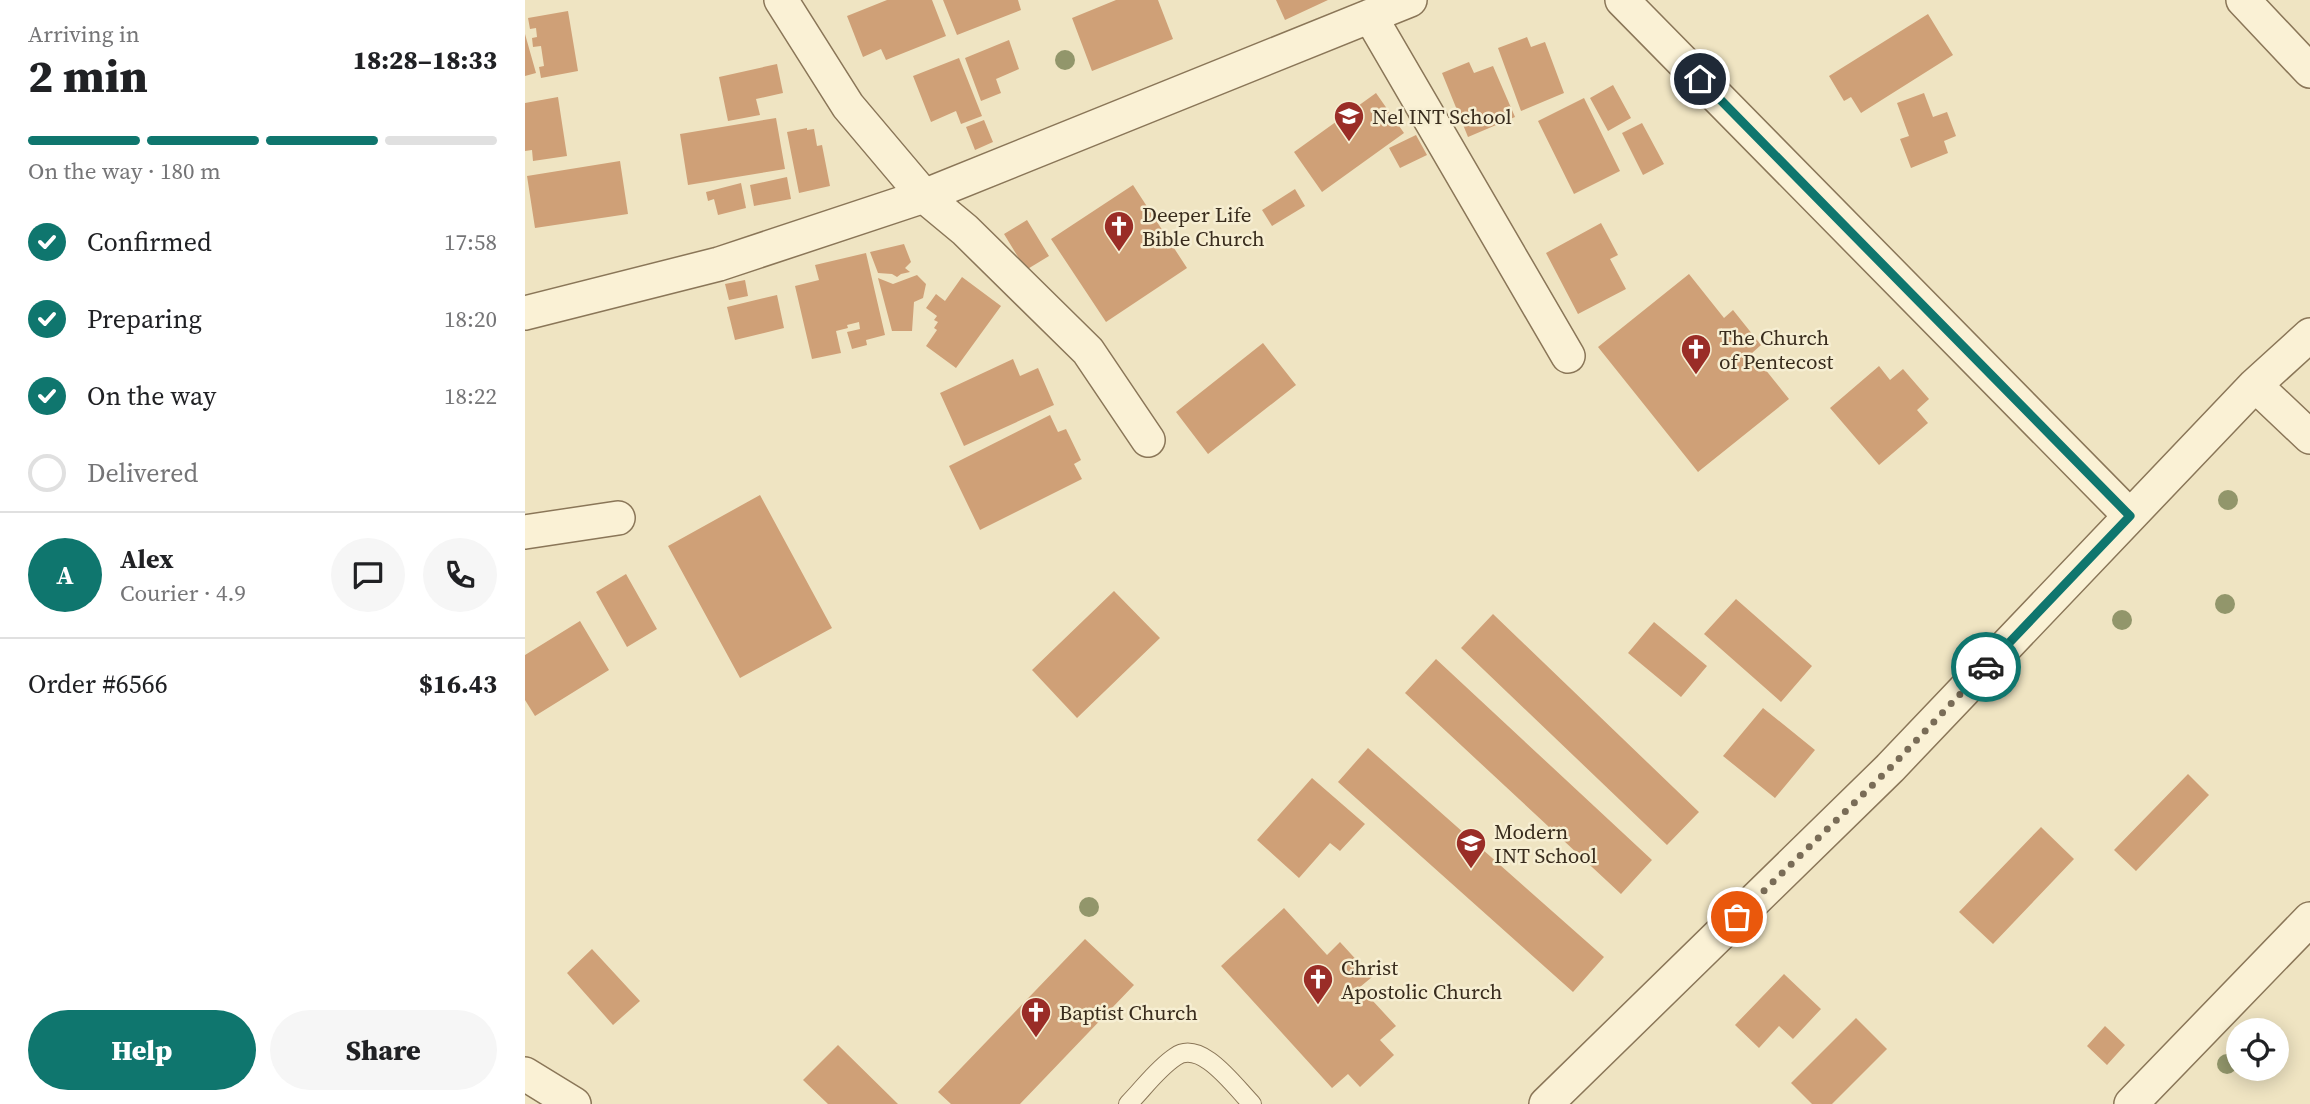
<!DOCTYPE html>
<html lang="en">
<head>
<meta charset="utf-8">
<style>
	body { margin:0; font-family:"Source Serif 4",serif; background:#f6f6f6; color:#202124; height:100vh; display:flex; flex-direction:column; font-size:26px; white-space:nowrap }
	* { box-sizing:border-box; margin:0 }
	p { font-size:23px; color:#757577 }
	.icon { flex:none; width:38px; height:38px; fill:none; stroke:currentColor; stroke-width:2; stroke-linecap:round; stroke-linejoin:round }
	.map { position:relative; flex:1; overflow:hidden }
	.panel { display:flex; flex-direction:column; background:#fff; width:525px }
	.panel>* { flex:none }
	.fabs { position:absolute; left:1701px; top:1018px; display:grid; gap:14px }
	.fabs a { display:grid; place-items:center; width:63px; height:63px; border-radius:50%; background:#fff; box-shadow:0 4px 18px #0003; font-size:35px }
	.pin { position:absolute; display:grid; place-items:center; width:60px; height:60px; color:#fff; margin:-30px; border:4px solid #fff; border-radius:50%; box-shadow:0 2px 7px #0007 }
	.courier { position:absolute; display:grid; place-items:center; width:70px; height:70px; margin:-35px; border:5px solid #0f766e; border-radius:50%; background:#fff; color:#222; box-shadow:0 2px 9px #0007 }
	.headline em { font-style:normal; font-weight:800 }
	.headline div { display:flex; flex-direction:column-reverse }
	.headline { display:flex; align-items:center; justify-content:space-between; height:119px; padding:0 28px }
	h1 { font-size:46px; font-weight:800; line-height:52px }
	.bar { display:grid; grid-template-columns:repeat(4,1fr); gap:10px 7px; align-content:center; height:84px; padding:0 28px }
	.bar i { height:9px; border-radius:5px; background:#e0e0e0 }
	.bar .active { background:#0f766e }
	.bar p { grid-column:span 4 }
	.line { display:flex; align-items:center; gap:18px; padding:0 28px; border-top:2px solid #e0e0e0 }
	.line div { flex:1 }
	.round { display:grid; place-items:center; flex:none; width:74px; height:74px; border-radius:37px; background:#f6f6f6 }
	ol { padding:0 28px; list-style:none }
	li { display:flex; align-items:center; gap:21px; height:77px }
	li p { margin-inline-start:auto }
	li .icon { padding:7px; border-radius:50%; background:#0f766e; color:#fff; stroke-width:4 }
	li:last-child { color:#757577 }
	li i { width:38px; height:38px; border:4px solid #e0e0e0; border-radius:50% }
	.action { display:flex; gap:14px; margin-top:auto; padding:14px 28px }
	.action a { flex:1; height:80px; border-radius:42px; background:#0f766e; color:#fff; font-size:28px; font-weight:800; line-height:80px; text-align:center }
	.action a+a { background:#f6f6f6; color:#202124 }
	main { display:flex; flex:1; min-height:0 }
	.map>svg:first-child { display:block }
	.building { fill:#cfa077 }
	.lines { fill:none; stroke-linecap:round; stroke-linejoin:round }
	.service-casing { stroke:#8a7658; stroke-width:20 }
	.minor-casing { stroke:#8a7658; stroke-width:36 }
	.service { stroke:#faf1d5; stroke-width:18 }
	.minor { stroke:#faf1d5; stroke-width:33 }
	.tree { fill:#92966b }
	.done { stroke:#796c57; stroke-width:7; stroke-dasharray:0 12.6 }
	.route { stroke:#0f766e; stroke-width:9 }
	.labels { text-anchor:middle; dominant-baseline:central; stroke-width:5; stroke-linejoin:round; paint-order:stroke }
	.poi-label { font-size:21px; fill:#392c1d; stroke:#f6eed2; text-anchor:start }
</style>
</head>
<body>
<main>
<section class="panel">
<div class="headline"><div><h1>2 min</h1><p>Arriving in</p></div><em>18:28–18:33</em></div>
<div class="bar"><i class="active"></i><i class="active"></i><i class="active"></i><i></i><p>On the way · 180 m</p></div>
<ol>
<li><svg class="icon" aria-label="check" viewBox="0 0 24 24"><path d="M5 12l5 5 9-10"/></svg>Confirmed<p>17:58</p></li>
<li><svg class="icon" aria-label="check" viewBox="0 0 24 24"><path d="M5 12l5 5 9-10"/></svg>Preparing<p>18:20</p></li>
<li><svg class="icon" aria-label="check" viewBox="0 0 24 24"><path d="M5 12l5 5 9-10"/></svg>On the way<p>18:22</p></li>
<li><i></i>Delivered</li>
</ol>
<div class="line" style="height:126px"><b class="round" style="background:#0f766e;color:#fff">A</b><div><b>Alex</b><p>Courier · 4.9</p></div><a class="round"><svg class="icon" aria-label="chat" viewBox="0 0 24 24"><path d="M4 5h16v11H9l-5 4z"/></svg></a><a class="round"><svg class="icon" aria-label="phone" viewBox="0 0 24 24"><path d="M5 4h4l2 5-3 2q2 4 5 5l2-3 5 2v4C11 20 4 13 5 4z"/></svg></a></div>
<div class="line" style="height:91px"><div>Order #6566</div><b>$16.43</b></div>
<div class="action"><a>Help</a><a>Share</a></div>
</section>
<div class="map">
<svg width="1785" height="1104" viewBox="0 0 1785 1104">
	<rect width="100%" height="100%" fill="#efe4c2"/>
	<path class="building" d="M362,0H407L421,36L361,60L356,49L338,57L322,16Z
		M418,0H493L496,10L432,35Z
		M591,0H633L648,39L567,71L547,18Z
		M751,0H803L760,20Z
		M43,11L53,71L16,78L14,67L19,66L16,46L8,47L7,38L12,37L11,28L5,29L3,18Z
		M1403,14L1428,55L1336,113L1326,97L1319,101L1304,76Z
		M0,34L11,73L0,76Z
		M1002,37L1006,47L1020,42L1039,93L996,111L973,48Z
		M484,40L494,69L471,79L476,93L456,101L440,58Z
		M434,58L457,116L436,124L431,111L406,122L388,76Z
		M944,62L949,73L968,66L990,117L943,137L917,73Z
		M252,64L258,93L231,99L235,115L203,121L194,77Z
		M1088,85L1106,118L1083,131L1065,98Z
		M851,93L879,133L797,192L769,152Z
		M1399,93L1408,117L1422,112L1431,136L1419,141L1423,153L1386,168L1375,139L1384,136L1372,103Z
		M33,97L42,156L8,161L7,150L0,151V103Z
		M1059,98L1095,171L1049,194L1013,121Z
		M251,118L260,169L163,185L155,134Z
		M459,120L468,142L450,150L441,127Z
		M1117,123L1139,164L1118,175L1097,133Z
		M282,128V130L289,129L292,146L297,145L305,186L274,193L262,132Z
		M891,135L902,155L875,168L864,148Z
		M95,161L103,214L10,228L2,176Z
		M262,177L266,199L229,206L225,185Z
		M216,183L221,208L193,215L189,199L183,201L181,192Z
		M608,185L662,268L581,322L526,239Z
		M770,189L780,206L747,226L737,210Z
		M502,220L524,256L501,270L479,234Z
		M1076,223L1093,255L1085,259L1101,289L1053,314L1021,253Z
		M379,244L386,262L380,268L385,272L376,274L372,277L367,274L353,273L345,252Z
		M341,253L360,335L341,340L342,345L327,349L322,332L335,329L334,322L322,325L323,328L311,331L316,353L287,359L270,286L294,280L290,265Z
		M1164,274L1199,318L1208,310L1236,345L1227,353L1264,399L1173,472L1073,347Z
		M392,275L401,284L398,298L389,302L387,331H367L353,278L368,284Z
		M437,277L476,306L431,368L401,346L412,330L409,328L413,322L409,320L412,316L401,308L411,294L420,301Z
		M220,280L223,296L204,300L200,284Z
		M252,295L259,328L210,340L202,307Z
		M738,343L771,385L683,454L651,412Z
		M488,359L495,376L513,368L529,405L439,446L415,393Z
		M1354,366L1365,380L1378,369L1404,399L1392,410L1403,423L1354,465L1305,408Z
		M525,415L533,432L541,429L556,460L549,464L557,479L455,530L424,466Z
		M235,495L307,628L215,678L143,546Z
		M101,574L132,629L102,647L71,592Z
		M589,591L635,638L552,718L507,670Z
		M1211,599L1287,666L1256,702L1179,634Z
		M968,614L1174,812L1142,845L936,648Z
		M55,621L84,670L10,716L0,700V655Z
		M1129,622L1182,666L1156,697L1103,653Z
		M911,659L1127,860L1096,894L880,693Z
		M1238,708L1290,750L1250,798L1198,756Z
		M843,748L1079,957L1048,992L813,782Z
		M1663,774L1684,795L1611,871L1589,850Z
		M787,778L840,824L815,851L805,843L774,878L732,840Z
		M1516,827L1549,859L1468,944L1434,912Z
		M759,908L802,955L815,942L847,977L835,987L871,1026L855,1040L869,1055L835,1087L823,1074L807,1088L696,966Z
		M560,939L609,985L495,1104H426L413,1092Z
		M67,949L115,1001L88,1025L42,973Z
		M1259,974L1296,1009L1268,1039L1254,1026L1234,1048L1210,1025Z
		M1331,1018L1362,1049L1307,1104H1287L1266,1083Z
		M1580,1026L1600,1045L1582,1065L1562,1046Z
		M313,1045L373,1104H303L278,1080Z"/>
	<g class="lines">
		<g class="service-casing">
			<path id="service" d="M603,1104C618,1089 632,1069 650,1057C676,1038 710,1087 727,1104"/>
		</g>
		<g class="minor-casing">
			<path id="minor" d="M256,0L323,106L399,196L440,230L563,351L623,440
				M1097,0L1605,516
				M1718,0L1785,71
				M845,16L1043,356
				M0,313L194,264L399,196L885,0
				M1730,385L1785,437
				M0,532L93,518
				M0,1074L49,1104
				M1021,1104L1365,768L1730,385L1785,335
				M1606,1104L1785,919"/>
		</g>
		<use href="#service" class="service"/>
		<use href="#minor" class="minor"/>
	</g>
	<g class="tree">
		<circle cx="540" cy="60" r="10"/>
		<circle cx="1703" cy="500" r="10"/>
		<circle cx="1700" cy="604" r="10"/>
		<circle cx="1597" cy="620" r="10"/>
		<circle cx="564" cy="907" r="10"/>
		<circle cx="1702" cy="1064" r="10"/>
	</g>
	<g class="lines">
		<path class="done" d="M1212,917L1365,768L1461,667"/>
		<path class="route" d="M1175,79L1605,516L1461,667"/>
	</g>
	<defs>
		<g id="school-pin" transform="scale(1.575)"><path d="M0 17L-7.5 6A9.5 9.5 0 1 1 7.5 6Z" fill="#9a2d27" stroke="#f6eed2"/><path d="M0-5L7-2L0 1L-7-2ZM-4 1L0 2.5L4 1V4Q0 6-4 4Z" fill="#fff"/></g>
		<g id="church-pin" transform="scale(1.575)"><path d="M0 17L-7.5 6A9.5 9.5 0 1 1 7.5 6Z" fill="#9a2d27" stroke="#f6eed2"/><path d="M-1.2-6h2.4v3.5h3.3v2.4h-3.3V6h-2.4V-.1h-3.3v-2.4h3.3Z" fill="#fff"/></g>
	</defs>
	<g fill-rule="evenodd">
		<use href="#school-pin" x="824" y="116"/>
		<use href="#church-pin" x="594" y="226"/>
		<use href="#church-pin" x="1171" y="349"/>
		<use href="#school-pin" x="946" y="843"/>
		<use href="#church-pin" x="793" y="979"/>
		<use href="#church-pin" x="511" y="1012"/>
	</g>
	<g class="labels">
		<g class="poi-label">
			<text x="847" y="116">Nel INT School</text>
			<text x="617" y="214">Deeper Life<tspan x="617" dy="24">Bible Church</tspan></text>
			<text x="1194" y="337">The Church<tspan x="1194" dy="24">of Pentecost</tspan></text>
			<text x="969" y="831">Modern<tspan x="969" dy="24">INT School</tspan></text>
			<text x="816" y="967">Christ<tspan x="816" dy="24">Apostolic Church</tspan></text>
			<text x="534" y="1012">Baptist Church</text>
		</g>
	</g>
</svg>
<div class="fabs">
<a><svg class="icon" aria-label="locate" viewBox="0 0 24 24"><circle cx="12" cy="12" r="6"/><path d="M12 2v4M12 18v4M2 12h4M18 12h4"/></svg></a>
</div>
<div class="pin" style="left:1212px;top:917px;background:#ea580c"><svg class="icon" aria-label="bag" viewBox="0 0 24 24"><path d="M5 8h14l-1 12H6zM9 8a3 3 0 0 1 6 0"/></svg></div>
<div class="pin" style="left:1175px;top:79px;background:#1f2937"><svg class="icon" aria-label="home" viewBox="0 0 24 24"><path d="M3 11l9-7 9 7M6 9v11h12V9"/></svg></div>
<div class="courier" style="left:1461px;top:667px"><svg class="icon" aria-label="car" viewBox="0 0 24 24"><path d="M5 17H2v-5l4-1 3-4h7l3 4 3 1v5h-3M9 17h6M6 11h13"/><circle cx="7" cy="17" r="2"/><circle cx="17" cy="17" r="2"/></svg></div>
</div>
</main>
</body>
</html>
